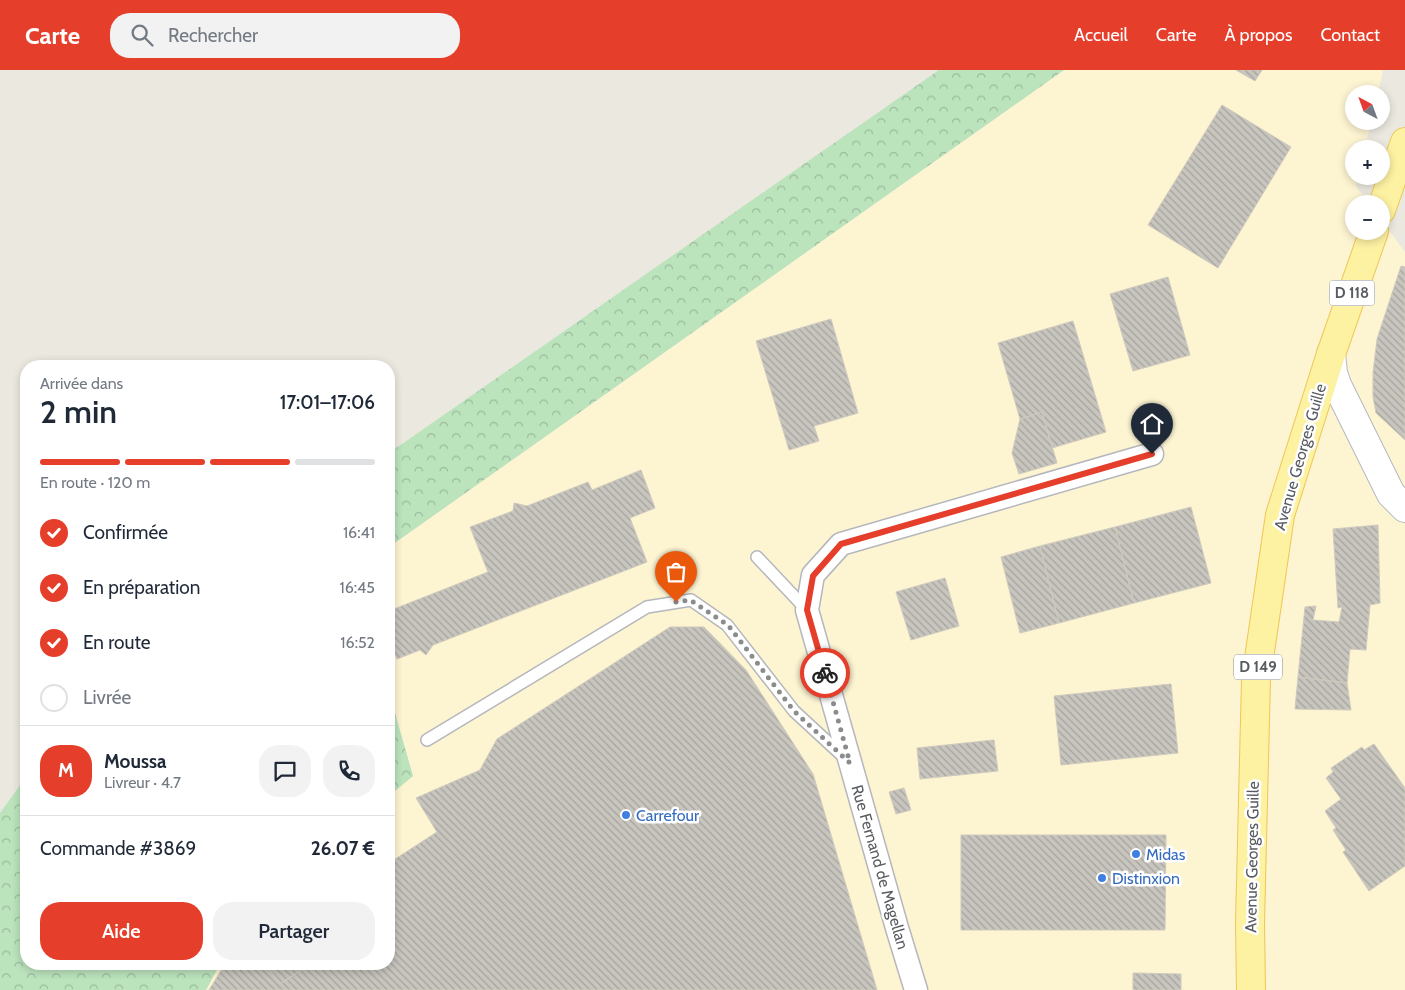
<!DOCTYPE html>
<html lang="fr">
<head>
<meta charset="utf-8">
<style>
	body { margin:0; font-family:Cabin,sans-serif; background:#f2f2f3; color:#1f2937; height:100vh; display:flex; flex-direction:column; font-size:19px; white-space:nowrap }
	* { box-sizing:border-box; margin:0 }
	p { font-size:16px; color:#747a83 }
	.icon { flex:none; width:28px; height:28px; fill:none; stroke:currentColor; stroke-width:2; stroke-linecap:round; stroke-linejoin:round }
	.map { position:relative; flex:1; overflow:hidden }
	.panel { position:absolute; left:20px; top:290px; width:375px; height:610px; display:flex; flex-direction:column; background:#fff; border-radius:20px; box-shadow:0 2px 8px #0003 }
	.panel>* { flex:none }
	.needle { width:32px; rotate:319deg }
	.tools { position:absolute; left:1345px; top:15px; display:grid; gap:10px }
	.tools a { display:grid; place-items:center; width:45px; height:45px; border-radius:50%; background:#fff; box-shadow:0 2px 8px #0003; font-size:25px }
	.pin { position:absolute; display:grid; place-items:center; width:42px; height:42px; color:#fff; margin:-51px -21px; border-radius:50% 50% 50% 0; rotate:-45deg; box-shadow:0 0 5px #0007 }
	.pin .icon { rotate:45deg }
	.courier { position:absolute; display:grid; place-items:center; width:50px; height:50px; margin:-25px; border:4px solid #e53e2b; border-radius:50%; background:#fff; color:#222; box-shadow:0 1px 6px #0007 }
	.headline em { font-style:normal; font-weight:600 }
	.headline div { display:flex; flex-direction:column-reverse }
	.headline { display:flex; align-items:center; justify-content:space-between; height:85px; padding:0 20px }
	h1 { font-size:32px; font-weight:600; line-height:38px }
	.bar { display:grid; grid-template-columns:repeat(4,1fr); gap:8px 5px; align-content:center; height:60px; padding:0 20px }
	.bar i { height:6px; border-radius:4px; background:#e0e1e3 }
	.bar .active { background:#e53e2b }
	.bar p { grid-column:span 4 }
	.line { display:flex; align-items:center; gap:12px; padding:0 20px; border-top:1px solid #e0e1e3 }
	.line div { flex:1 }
	.round { display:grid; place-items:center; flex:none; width:52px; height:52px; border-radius:20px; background:#f2f2f3 }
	ol { padding:0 20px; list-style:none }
	li { display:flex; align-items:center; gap:15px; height:55px }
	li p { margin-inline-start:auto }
	li .icon { padding:5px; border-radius:50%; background:#e53e2b; color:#fff; stroke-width:4 }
	li:last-child { color:#747a83 }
	li i { width:28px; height:28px; border:2px solid #e0e1e3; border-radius:50% }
	.action { display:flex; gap:10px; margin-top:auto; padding:10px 20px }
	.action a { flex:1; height:58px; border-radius:20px; background:#e53e2b; color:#fff; font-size:20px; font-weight:600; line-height:58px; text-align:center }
	.action a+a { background:#f2f2f3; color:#1f2937 }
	header { display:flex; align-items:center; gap:30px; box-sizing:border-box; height:70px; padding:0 25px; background:#e53e2b; color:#fff }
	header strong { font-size:24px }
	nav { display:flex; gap:28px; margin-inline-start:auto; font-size:18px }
	.search { width:350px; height:45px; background:#f2f2f3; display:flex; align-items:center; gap:12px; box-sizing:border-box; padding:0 18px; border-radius:20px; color:#747a83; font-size:19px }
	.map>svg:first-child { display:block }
	.commercial { fill:#fdf4d2 }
	.forest { fill:url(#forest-crowns) }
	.building { fill:url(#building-back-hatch); stroke:#cfcabd }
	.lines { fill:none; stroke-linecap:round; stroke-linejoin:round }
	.lane-casing { stroke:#b5b7bc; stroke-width:14 }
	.street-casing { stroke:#b5b7bc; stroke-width:25 }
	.secondary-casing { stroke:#b5b8be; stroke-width:30 }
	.primary-casing { stroke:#eec755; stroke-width:30 }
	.lane { stroke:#fff; stroke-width:11 }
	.street { stroke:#fff; stroke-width:22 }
	.secondary { stroke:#fff; stroke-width:28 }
	.primary { stroke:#fdf1a2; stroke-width:28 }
	.done { stroke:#8b8d8c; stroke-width:5; stroke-dasharray:0 9 }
	.route { stroke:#e53e2b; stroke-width:6 }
	.shop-dot { fill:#3f7fe0; stroke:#fff; stroke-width:2 }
	.labels { text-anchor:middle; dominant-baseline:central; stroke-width:5; stroke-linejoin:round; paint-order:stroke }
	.shield { fill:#fff; stroke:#8a8c90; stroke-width:1 }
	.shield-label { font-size:15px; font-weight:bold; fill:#585b60 }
	.street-label { font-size:16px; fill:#585b60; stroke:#fff }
	.shop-label { font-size:16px; fill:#366cbe; stroke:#fff; text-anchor:start }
</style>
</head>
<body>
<header>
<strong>Carte</strong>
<div class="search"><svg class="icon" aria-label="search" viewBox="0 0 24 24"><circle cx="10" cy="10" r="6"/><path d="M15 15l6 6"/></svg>Rechercher</div>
<nav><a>Accueil</a><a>Carte</a><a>À propos</a><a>Contact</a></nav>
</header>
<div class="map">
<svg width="1405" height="920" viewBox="0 0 1405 920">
	<defs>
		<pattern id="forest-crowns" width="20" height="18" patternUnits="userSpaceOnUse" patternTransform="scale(1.25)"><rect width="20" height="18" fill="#bbe3bc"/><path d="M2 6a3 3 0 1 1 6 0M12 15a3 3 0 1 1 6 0" fill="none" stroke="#9bbb9c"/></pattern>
		<pattern id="building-back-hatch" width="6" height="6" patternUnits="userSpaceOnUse" patternTransform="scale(1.25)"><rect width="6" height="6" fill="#c8c5be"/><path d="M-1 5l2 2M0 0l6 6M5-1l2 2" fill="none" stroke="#a5a39e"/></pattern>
	</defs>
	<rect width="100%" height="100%" fill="#ebe9df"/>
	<path class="commercial" d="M1064,0H1383L1378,24H1354V51H1371L1365,79H1354V106H1358L1356,116L1369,134H1354V161H1381V150L1405,182V920H206L220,894H389V726L413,706L389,622V477Z"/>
	<path class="forest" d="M939,0H1064L389,477V383Z
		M389,622L413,706L389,726Z
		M26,707V894H220L206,920H0V743Z"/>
	<path class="building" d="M1236,0H1262L1255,11Z
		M1222,35L1291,77L1218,198L1148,155Z
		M1401,196L1405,197V334L1373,303L1377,269Z
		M1168,207L1190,285L1133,301L1110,224Z
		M831,249L858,343L814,356L819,371L789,380L756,271Z
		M1073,251L1106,362L1052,378L1042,342L1020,349L998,273Z
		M1373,303L1405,334V370L1376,343L1373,327Z
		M1042,342L1057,393L1019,404L1012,383L1020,349Z
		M641,400L655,438L630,448L647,492L433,575L426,585L420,580L397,589L389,568V541L488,502L470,457L513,441L514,433L527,436L588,412L592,420Z
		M1191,437L1211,513L1134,533L1115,457Z
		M1378,455L1380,533L1370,535L1366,580L1350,579L1347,613L1298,607L1305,537L1316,536L1313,550L1339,552L1342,537L1338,538L1333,459Z
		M1115,457L1134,533L1059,553L1040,476Z
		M1040,476L1059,553L1020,563L1001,487Z
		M945,508L959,556L911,570L896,522Z
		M670,557H704L746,600L813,704L877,920H209L225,894H266L280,914L311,894H389V844L391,842L389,838V793L437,762L416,728L480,700L497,669Z
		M1298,607L1347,613L1351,640L1295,639Z
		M1171,614L1178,683L1061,695L1054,626Z
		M994,670L998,701L920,709L917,678Z
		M1374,674L1405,718V796L1369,821L1343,782L1346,780L1333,760L1336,758L1325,741L1341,729L1326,708L1333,702L1331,698L1362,677L1364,680Z
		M904,718L911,740L896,744L889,722Z
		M961,765H1166L1165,860H961Z
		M266,894H311L280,914Z
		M1133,903L1181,904V920H1133Z"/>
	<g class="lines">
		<g class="lane-casing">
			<path id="lane" d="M757,487L807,540
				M427,670L647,537L691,530L727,555L794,641L845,688"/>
		</g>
		<g class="street-casing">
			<path id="street" d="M916,920L897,858L807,540L813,505L841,474L1152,384"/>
		</g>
		<g class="secondary-casing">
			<path id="secondary" d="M1331,284L1333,303L1337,315L1391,424L1405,438"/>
		</g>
		<g class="primary-casing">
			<path id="primary" d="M1381,140L1405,72
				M1251,920L1250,853L1256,609L1280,445L1331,284L1374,161"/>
		</g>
		<use href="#lane" class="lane"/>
		<use href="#street" class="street"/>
		<use href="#secondary" class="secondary"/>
		<use href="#primary" class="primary"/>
	</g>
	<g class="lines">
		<path class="done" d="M676,532L690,530L728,555L794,641L850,693L825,603"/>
		<path class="route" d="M825,603L807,540L813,506L841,474L1152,384"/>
	</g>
	<g class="shop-dot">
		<circle cx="626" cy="745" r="5"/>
		<circle cx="1136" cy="784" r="5"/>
		<circle cx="1102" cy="808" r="5"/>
	</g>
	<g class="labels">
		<g class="shield">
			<rect x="1329.5" y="210.5" width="45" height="25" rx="4"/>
			<rect x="1234" y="584.5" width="48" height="25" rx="4"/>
		</g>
		<g class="shield-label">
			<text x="1352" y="223">D 118</text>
			<text x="1258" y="597">D 149</text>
		</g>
		<g class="street-label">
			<text transform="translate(1300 387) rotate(-74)">Avenue Georges Guille</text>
			<text transform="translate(1252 787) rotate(-89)">Avenue Georges Guille</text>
			<text transform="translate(880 797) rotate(74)">Rue Fernand de Magellan</text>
		</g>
		<g class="shop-label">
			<text x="636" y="745">Carrefour</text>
			<text x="1146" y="784">Midas</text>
			<text x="1112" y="808">Distinxion</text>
		</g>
	</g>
</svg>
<div class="tools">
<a><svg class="needle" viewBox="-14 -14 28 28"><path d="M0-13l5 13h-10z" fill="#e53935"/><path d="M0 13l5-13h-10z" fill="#747a83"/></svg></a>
<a>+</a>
<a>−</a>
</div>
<div class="pin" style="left:676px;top:532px;background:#ea580c"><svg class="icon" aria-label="bag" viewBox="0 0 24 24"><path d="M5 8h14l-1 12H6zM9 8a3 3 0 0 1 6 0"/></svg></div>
<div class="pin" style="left:1152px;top:384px;background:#1f2937"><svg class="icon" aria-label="home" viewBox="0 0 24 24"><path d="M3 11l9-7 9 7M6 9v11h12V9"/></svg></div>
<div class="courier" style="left:825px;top:603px"><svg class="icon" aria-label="bike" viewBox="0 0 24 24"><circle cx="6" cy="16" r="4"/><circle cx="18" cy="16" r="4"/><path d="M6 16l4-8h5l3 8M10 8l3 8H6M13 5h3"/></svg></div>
<section class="panel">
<div class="headline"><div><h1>2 min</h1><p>Arrivée dans</p></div><em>17:01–17:06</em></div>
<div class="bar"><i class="active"></i><i class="active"></i><i class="active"></i><i></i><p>En route · 120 m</p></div>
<ol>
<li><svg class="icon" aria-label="check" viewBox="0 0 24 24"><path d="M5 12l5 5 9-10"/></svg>Confirmée<p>16:41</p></li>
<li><svg class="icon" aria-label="check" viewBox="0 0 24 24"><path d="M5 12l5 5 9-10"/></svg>En préparation<p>16:45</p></li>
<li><svg class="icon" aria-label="check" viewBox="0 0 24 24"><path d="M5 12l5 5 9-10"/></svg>En route<p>16:52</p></li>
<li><i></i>Livrée</li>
</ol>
<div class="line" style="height:90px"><b class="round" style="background:#e53e2b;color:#fff">M</b><div><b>Moussa</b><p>Livreur · 4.7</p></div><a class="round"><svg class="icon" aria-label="chat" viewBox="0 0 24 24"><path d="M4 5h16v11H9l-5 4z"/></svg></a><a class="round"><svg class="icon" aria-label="phone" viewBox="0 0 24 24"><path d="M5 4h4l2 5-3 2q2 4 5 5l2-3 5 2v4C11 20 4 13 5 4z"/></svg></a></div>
<div class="line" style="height:65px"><div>Commande #3869</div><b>26.07 €</b></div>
<div class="action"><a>Aide</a><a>Partager</a></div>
</section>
</div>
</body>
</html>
